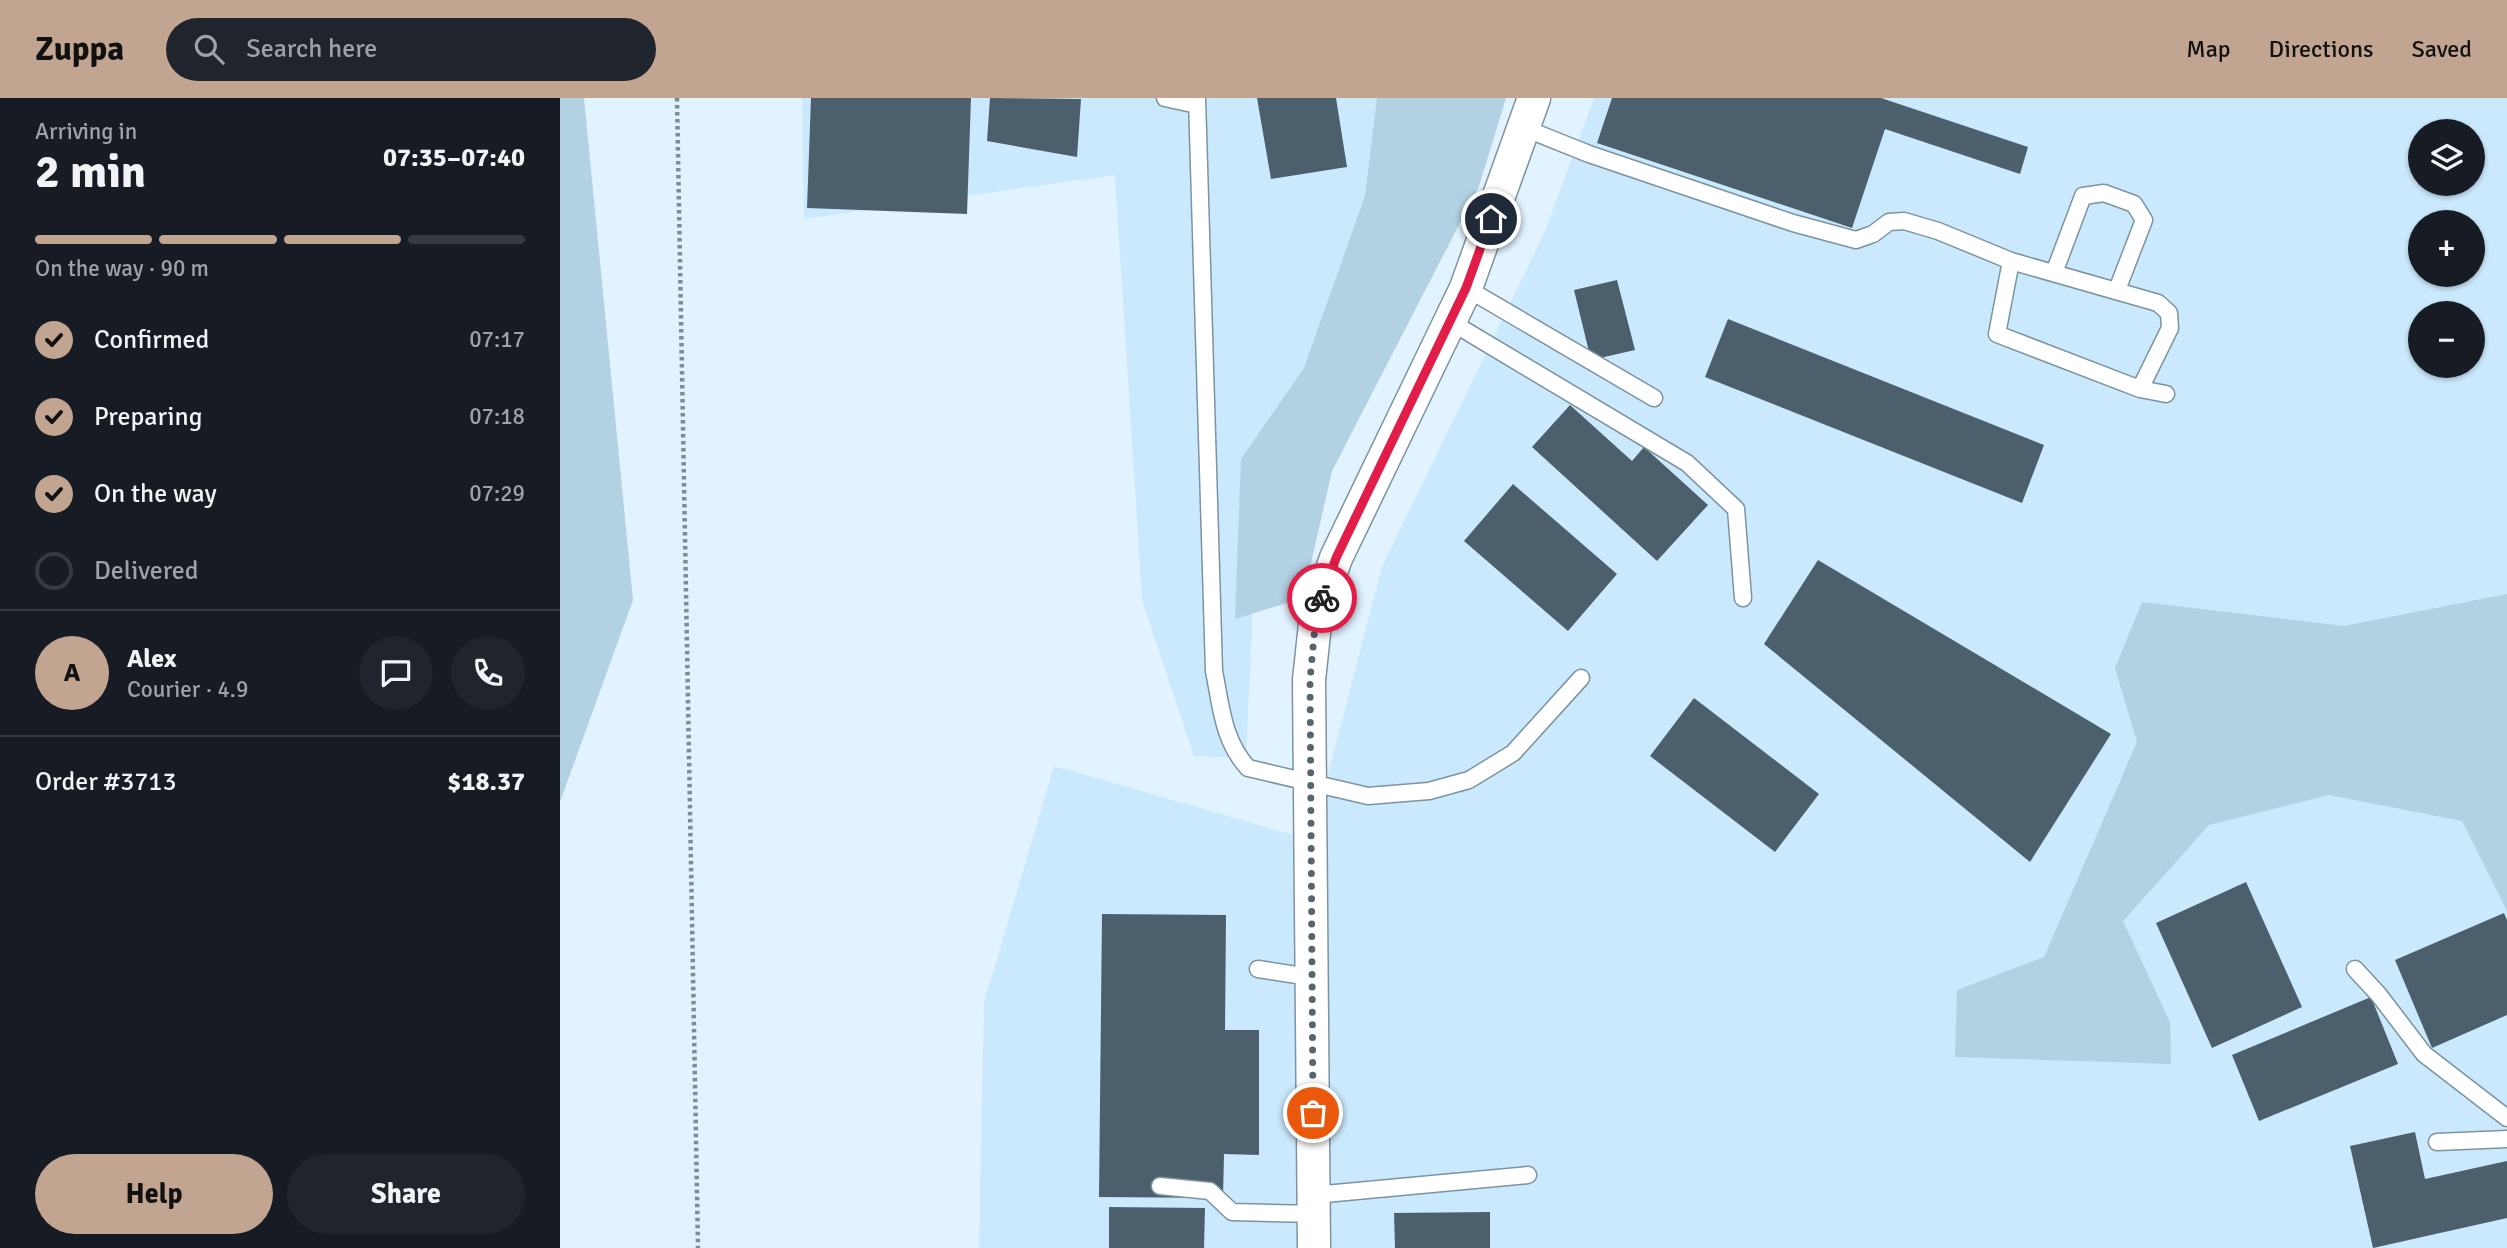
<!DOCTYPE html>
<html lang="en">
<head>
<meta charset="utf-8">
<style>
	body { margin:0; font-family:Signika,sans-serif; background:#20242c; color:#f1f3f6; height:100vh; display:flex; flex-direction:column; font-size:26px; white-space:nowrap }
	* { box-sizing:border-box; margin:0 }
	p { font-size:23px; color:#9ea1a6 }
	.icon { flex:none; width:38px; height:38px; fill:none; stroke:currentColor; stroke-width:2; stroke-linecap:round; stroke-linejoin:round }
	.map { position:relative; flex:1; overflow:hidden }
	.side { display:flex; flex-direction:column; background:#171b24; width:560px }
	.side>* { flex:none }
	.fabs { position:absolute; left:1848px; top:21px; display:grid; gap:14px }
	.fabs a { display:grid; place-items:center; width:77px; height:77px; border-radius:50%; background:#171b24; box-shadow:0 2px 5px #0004; font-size:35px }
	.pin { position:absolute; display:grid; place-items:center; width:60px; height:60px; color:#fff; margin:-30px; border:4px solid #fff; border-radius:50%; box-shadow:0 2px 7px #0007 }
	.courier { position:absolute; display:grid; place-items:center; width:70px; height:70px; margin:-35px; border:5px solid #e11d48; border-radius:50%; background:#fff; color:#222; box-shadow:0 2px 9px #0007 }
	.overview em { font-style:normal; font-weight:700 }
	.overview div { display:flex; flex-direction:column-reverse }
	.overview { display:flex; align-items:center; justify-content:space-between; height:119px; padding:0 35px }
	h1 { font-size:46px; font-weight:700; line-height:52px }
	.bar { display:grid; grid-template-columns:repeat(4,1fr); gap:10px 7px; align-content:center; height:84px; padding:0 35px }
	.bar i { height:9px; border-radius:5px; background:#363941 }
	.bar .active { background:#c2a590 }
	.bar p { grid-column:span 4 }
	.line { display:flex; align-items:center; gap:18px; padding:0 35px; border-top:2px solid #363941 }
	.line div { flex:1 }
	.round { display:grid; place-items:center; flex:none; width:74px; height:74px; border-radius:37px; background:#20242c }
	ol { padding:0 35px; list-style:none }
	li { display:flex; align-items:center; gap:21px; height:77px }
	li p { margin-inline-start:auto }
	li .icon { padding:7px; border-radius:50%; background:#c2a590; color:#111; stroke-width:4 }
	li:last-child { color:#9ea1a6 }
	li i { width:38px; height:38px; border:4px solid #363941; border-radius:50% }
	.primary-button { display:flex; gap:14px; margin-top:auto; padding:14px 35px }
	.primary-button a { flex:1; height:80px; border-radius:42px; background:#c2a590; color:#111; font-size:28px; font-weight:700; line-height:80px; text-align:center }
	.primary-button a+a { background:#20242c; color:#f1f3f6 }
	header { display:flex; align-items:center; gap:42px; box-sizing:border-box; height:98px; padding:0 35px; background:#c2a590; color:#111 }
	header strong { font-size:33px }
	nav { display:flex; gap:38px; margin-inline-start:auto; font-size:24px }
	.search { width:490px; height:63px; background:#20242c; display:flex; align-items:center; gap:18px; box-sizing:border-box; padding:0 24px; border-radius:38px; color:#9ea1a6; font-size:26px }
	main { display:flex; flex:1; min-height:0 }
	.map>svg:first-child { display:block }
	.built { fill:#cae9fc; fill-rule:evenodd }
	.green { fill:#b2d1e2 }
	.building { fill:#4b606c }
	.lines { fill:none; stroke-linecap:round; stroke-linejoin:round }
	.service-casing { stroke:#7d93a0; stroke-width:19 }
	.minor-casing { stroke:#7d93a0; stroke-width:35 }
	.path { stroke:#7e8c94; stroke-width:4.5; stroke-dasharray:3.5 3.5; stroke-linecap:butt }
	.service { stroke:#fff; stroke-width:16 }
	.minor { stroke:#fff; stroke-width:32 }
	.done { stroke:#59656c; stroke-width:7; stroke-dasharray:0 12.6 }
	.route { stroke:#e11d48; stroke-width:9 }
</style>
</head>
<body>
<header>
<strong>Zuppa</strong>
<div class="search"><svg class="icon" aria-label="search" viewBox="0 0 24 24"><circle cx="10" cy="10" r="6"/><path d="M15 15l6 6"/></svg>Search here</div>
<nav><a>Map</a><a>Directions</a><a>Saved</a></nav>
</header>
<main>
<section class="side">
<div class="overview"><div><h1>2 min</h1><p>Arriving in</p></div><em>07:35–07:40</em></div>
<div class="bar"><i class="active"></i><i class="active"></i><i class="active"></i><i></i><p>On the way · 90 m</p></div>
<ol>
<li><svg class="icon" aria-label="check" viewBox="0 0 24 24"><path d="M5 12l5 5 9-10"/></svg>Confirmed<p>07:17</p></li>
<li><svg class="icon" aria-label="check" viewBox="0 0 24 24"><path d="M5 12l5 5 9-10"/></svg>Preparing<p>07:18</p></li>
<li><svg class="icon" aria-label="check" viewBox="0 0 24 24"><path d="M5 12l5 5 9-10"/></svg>On the way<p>07:29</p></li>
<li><i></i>Delivered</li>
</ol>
<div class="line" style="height:126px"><b class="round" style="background:#c2a590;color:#111">A</b><div><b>Alex</b><p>Courier · 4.9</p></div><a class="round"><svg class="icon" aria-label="chat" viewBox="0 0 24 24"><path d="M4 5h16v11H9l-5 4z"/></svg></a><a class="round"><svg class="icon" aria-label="phone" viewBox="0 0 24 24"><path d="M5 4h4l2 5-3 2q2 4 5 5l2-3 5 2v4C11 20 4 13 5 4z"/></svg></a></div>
<div class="line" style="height:91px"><div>Order #3713</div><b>$18.37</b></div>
<div class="primary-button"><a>Help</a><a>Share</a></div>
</section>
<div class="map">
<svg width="1947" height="1150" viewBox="0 0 1947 1150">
	<rect width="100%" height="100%" fill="#e0f3ff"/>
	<path class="built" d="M242,0H890L693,508L686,660L634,658L582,502L555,77L244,121Z
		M1034,0H1947V1150H419L424,905L494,668L751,742L822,469L984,136ZM1860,33H1913V86H1860ZM1860,124H1913V177H1860ZM1860,215H1913V268H1860Z"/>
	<path class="green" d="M0,0H24L73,502L0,704Z
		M817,0H946L919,88L772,373L743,500L675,521L681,361L744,270L805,98Z
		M1947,496V813L1902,723L1769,697L1649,727L1563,823L1610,924L1611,966L1395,959L1397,892L1484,859L1577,644L1555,570L1582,504L1784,528Z"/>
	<path class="building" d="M251,0H411L407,116L247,110Z
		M430,0L521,1L517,59L427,43Z
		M697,0H776L787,69L711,81Z
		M1052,0H1321L1468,49L1460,76L1325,31L1292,130L1037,45Z
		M1057,182L1075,252L1031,262L1014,192Z
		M1168,221L1484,347L1462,405L1145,279Z
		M1010,307L1072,363L1084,349L1148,407L1097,463L972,349Z
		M953,386L1057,476L1008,533L904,443Z
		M1258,462L1551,636L1470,764L1204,546Z
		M1134,600L1259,696L1215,754L1090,658Z
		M1686,784L1742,909L1652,950L1596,825Z
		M1944,815L1947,822V917L1872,950L1835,862Z
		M542,816L666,817L665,932H699V1057L664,1056L663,1100L539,1099Z
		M1811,899L1838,966L1699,1023L1672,957Z
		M1855,1034L1865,1081L1947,1063V1120L1813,1150L1790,1048Z
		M549,1109L645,1110L644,1150H549Z
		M930,1114V1150H835L834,1115Z"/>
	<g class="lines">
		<g class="service-casing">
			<path id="service" d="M605,0L637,7
				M637,0L654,573C661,608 663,643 688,670L808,698L869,693L909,682L953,655L1021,580
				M964,30L1029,56L1233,125L1296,142L1313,136L1329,124L1344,123L1378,133L1451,163L1598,205L1609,215L1610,230L1580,291
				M1451,163L1437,236L1580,291L1606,296
				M1494,175L1523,98L1544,95L1574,106L1584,122L1557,192
				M906,190L1094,300
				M891,224L1127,365L1176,411L1183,500
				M698,871L750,879
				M1795,871L1819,897L1864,956L1947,1020
				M1877,1044L1947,1041
				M600,1088L650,1093L672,1114L754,1116
				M754,1097L968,1077"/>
		</g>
		<g class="minor-casing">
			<path id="minor" d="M754,1150L749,582L756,517L776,460L906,190L974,0"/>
		</g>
		<path class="path" d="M117,0L138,1150"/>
		<use href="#service" class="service"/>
		<use href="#minor" class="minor"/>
	</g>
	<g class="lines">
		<path class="done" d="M753,1015L750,582L756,517L762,500"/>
		<path class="route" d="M762,500L776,460L906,190L931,121"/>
	</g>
</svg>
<div class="fabs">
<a><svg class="icon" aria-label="layers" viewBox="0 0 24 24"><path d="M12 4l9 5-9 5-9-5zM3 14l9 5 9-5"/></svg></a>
<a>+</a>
<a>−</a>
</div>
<div class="pin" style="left:753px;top:1015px;background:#ea580c"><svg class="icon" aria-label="bag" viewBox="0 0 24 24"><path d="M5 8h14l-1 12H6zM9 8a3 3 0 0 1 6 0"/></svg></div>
<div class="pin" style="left:931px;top:121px;background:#1f2937"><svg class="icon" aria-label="home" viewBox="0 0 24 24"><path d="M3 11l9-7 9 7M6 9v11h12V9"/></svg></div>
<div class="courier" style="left:762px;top:500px"><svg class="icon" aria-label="bike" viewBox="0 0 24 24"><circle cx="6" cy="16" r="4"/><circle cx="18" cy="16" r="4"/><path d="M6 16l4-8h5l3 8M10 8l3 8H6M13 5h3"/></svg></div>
</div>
</main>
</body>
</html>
